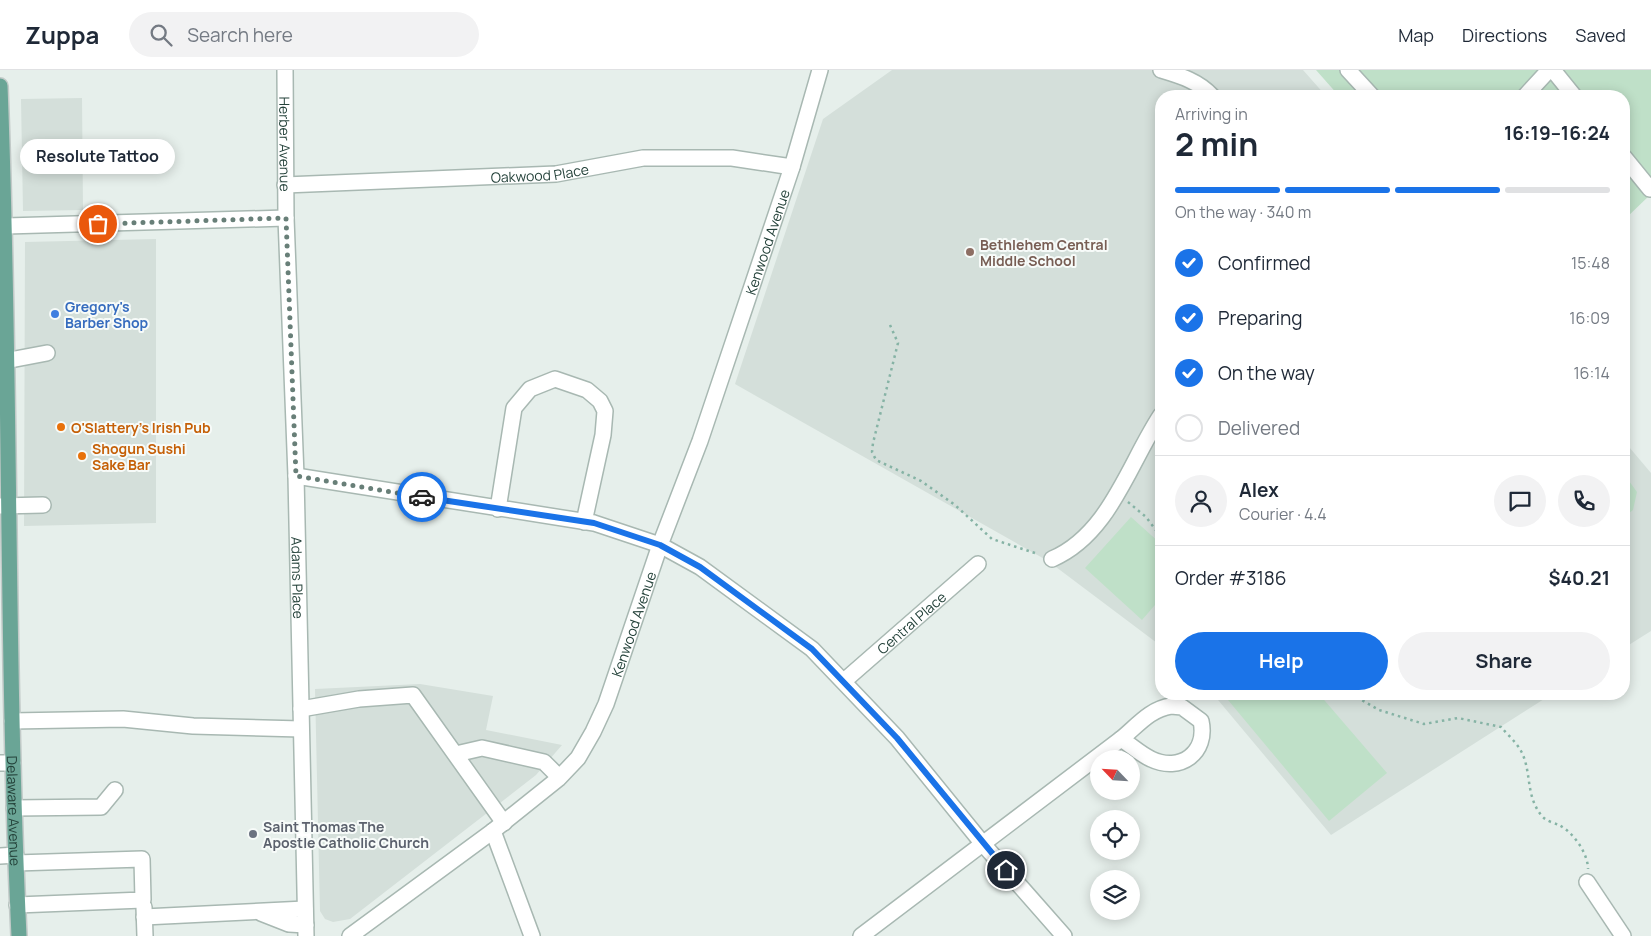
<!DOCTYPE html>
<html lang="en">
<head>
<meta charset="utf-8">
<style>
	body { margin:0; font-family:Manrope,sans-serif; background:#f2f2f3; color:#1f2937; height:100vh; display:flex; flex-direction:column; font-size:19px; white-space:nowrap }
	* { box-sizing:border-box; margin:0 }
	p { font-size:16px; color:#747a83 }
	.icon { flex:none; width:28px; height:28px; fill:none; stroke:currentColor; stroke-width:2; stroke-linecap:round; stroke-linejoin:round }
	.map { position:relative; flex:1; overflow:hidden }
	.drawer { position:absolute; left:1155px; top:20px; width:475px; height:610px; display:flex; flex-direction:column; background:#fff; border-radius:20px; box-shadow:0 2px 12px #0003 }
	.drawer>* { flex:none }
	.needle { width:32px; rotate:295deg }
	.controls { position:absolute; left:1090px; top:680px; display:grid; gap:10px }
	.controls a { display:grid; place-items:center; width:50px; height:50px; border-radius:50%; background:#fff; box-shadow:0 2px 12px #0003; font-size:25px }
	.pin { position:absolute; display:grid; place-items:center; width:42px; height:42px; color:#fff; margin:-21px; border:2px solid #fff; border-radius:50%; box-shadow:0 1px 5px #0007 }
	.courier { position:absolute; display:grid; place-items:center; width:50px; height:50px; margin:-25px; border:4px solid #1a73e8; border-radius:50%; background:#fff; color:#222; box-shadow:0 1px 6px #0007 }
	.bubble { position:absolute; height:35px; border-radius:18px; background:#fff; box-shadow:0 2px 12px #0003; font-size:16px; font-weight:700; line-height:35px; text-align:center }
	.overview em { font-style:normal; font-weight:700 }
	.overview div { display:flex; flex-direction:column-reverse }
	.overview { display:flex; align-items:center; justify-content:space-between; height:85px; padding:0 20px }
	h1 { font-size:32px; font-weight:700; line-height:38px }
	.bar { display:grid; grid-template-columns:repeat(4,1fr); gap:8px 5px; align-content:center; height:60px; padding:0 20px }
	.bar i { height:6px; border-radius:4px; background:#e0e1e3 }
	.bar .on { background:#1a73e8 }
	.bar p { grid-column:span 4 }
	.line { display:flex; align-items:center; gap:12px; padding:0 20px; border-top:1px solid #e0e1e3 }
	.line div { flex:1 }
	.round { display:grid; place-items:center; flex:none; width:52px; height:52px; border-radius:26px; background:#f2f2f3 }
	ol { padding:0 20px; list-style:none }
	li { display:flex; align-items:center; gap:15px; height:55px }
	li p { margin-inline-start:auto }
	li .icon { padding:5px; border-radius:50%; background:#1a73e8; color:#fff; stroke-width:4 }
	li:last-child { color:#747a83 }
	li i { width:28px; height:28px; border:2px solid #e0e1e3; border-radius:50% }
	.cta { display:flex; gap:10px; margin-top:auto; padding:10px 20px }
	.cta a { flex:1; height:58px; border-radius:30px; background:#1a73e8; color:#fff; font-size:20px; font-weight:700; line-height:58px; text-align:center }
	.cta a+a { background:#f2f2f3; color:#1f2937 }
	header { display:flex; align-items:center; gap:30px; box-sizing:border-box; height:70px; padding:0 25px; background:#fff; border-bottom:1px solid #e0e1e3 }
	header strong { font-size:24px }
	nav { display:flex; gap:28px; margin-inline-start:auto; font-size:18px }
	.search { width:350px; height:45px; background:#f2f2f3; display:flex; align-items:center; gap:12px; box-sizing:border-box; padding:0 18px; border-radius:28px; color:#747a83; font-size:19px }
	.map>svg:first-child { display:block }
	.built { fill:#d4dfda }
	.green { fill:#bfe0c8 }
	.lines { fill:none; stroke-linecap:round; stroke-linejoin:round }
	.minor-casing { stroke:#a8b8b2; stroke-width:18 }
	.major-casing { stroke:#c2cac8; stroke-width:18 }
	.path { stroke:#86b3a5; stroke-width:2.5; stroke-dasharray:2.5 4; stroke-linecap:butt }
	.minor { stroke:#fff; stroke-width:15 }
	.major { stroke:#6aa596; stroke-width:15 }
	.done { stroke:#687f78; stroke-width:5; stroke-dasharray:0 9 }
	.route { stroke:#1a73e8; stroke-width:6 }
	.education-dot { fill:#8d6e63; stroke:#f7fbf9; stroke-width:2 }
	.shop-dot { fill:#3f7fe0; stroke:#f7fbf9; stroke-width:2 }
	.food-dot { fill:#e8710a; stroke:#f7fbf9; stroke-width:2 }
	.worship-dot { fill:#6b7280; stroke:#f7fbf9; stroke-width:2 }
	.labels { text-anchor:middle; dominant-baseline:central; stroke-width:4; stroke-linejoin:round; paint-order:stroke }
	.street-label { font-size:14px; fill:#24423a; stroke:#f7fbf9 }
	.education-label { font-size:14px; font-weight:bold; fill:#785e54; stroke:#f7fbf9; text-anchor:start }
	.shop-label { font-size:14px; font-weight:bold; fill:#366cbe; stroke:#f7fbf9; text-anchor:start }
	.food-label { font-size:14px; font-weight:bold; fill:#c56008; stroke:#f7fbf9; text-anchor:start }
	.worship-label { font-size:14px; font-weight:bold; fill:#5b616d; stroke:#f7fbf9; text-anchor:start }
</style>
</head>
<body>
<header>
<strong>Zuppa</strong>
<div class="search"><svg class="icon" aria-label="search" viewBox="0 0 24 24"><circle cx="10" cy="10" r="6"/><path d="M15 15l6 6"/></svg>Search here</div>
<nav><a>Map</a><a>Directions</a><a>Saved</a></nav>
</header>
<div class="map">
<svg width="1651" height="866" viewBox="0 0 1651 866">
	<rect width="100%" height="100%" fill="#e6efeb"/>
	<path class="built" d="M892,0H1303L1326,26H1161V576L1048,491L735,314L823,49Z
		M82,28L83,140L23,141L21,29Z
		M156,169V453L24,456L25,172Z
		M1624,371L1651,403V561L1624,578Z
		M420,614L493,626L486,660L562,675L536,705L350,849L333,852L325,849L320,841L315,619Z
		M1213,624H1552L1331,765Z"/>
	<path class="green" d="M1316,0H1651V124L1624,150V26H1339Z
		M1624,404L1637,422L1633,440L1624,447Z
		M1131,447L1161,474V528L1142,550L1085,498Z
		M1223,624H1319L1387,703L1329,751Z"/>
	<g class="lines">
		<g class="minor-casing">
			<g id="minor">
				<path id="s1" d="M285,0L286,148L296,406L306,866"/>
				<path d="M1161,0C1181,6 1198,11 1212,26"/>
				<path d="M1348,0L1372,26"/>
				<path d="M1553,0L1574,26"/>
				<path d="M1525,26L1549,0"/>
				<path d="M1624,87L1650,119"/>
				<path id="s2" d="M285,115L556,104L643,88H732L792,97"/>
				<path d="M6,156L286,148"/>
				<path d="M0,292L47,283"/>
				<path d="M296,406L594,453L660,475L700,497L812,579L897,668L983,774L1064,866"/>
				<path d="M0,436L43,435"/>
				<path d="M498,439L514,338L530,319L555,309L587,320L600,331L605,341L603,365L584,452"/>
				<path d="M1052,489C1110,464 1129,393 1161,345"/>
				<path id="s3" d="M844,611L978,494"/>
				<path d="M1171,636L1182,637L1201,651C1208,683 1180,703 1151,689C1140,684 1131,675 1121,669C1137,656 1150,639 1171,636Z"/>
				<path d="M301,639L359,629L413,625L504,753"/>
				<path d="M12,651L123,649L193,656L301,659"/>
				<path d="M456,684L482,678L544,692L559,707"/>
				<path d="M0,693H13"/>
				<path d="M14,738L101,737L115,720"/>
				<path d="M493,761L532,866"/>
				<path d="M0,786L16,785"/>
				<path d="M16,793L142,789L143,830L17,835"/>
				<path d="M1587,812L1623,866"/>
				<path d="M144,837L145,866"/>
				<path d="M261,843L289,854L306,855"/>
				<path d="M144,847L305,839"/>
				<path id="s4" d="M350,866L493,761L558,709L578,688L593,662L606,634L660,475L700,371L792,97L820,0"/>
				<path d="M861,866L1121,669"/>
			</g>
		</g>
		<g class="major-casing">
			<g id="major">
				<path id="s5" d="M0,16C11,299 6,583 19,866"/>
			</g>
		</g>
		<path class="path" d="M890,255L898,273L873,373L872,382L876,390L921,411L955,435L992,469L1038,484
			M1128,432L1146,447L1161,467
			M1351,624L1379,640L1424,654L1458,648L1501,657C1507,664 1516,672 1521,681C1532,701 1525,726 1542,746C1546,751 1554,753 1559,755C1573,762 1588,783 1588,799"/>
		<use href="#minor" class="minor"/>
		<use href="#major" class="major"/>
	</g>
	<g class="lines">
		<path class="done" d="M98,154L286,148L296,406L422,427"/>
		<path class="route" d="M422,427L594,453L660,475L700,497L812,579L897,668L1006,800"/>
	</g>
	<circle class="education-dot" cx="970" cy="182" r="5"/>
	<circle class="shop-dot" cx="55" cy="244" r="5"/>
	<g class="food-dot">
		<circle cx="61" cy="357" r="5"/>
		<circle cx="82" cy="386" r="5"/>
	</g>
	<circle class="worship-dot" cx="253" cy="764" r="5"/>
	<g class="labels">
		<g class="street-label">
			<text stroke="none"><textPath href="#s1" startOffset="74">Herber Avenue</textPath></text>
			<text stroke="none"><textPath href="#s2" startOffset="255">Oakwood Place</textPath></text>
			<text stroke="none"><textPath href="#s4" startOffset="840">Kenwood Avenue</textPath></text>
			<text stroke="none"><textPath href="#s1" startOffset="508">Adams Place</textPath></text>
			<text stroke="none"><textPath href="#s3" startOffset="89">Central Place</textPath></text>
			<text stroke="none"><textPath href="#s4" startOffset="435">Kenwood Avenue</textPath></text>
			<text stroke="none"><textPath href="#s5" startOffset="725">Delaware Avenue</textPath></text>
		</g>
		<g class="education-label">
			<text x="980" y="174">Bethlehem Central<tspan x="980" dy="16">Middle School</tspan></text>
		</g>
		<g class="shop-label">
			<text x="65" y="236">Gregory's<tspan x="65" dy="16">Barber Shop</tspan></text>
		</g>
		<g class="food-label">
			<text x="71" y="357">O'Slattery's Irish Pub</text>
			<text x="92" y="378">Shogun Sushi<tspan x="92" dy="16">Sake Bar</tspan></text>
		</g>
		<g class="worship-label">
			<text x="263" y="756">Saint Thomas The<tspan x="263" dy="16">Apostle Catholic Church</tspan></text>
		</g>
	</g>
</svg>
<div class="controls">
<a><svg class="needle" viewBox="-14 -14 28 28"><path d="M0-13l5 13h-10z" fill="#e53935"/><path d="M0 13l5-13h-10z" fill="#747a83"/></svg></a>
<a><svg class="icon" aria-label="locate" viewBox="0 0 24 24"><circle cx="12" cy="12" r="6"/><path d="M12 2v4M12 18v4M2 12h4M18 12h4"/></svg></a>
<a><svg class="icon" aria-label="layers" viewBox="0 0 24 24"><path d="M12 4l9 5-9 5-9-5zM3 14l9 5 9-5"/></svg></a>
</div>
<div class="pin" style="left:98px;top:154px;background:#ea580c"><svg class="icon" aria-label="bag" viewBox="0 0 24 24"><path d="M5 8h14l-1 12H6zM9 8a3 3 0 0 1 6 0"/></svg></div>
<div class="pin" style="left:1006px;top:800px;background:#1f2937"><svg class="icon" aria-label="home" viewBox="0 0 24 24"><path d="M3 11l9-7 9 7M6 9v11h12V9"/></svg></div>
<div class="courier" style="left:422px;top:427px"><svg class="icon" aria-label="car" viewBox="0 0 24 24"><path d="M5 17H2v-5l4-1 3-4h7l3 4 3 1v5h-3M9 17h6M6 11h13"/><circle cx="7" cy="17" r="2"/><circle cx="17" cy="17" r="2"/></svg></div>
<div class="bubble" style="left:20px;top:69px;width:155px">Resolute Tattoo</div>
<section class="drawer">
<div class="overview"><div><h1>2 min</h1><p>Arriving in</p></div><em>16:19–16:24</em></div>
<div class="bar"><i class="on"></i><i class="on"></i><i class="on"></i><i></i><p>On the way · 340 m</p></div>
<ol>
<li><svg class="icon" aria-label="check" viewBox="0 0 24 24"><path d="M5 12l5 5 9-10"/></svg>Confirmed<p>15:48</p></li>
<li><svg class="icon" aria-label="check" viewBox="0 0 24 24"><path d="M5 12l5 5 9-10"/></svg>Preparing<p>16:09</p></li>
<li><svg class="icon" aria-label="check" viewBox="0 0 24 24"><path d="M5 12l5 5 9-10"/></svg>On the way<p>16:14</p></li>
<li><i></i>Delivered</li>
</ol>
<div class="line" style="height:90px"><a class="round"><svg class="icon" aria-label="person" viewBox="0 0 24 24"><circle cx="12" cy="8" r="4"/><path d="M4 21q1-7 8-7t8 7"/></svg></a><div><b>Alex</b><p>Courier · 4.4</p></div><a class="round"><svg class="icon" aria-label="chat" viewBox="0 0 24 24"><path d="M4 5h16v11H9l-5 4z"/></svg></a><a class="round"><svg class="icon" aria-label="phone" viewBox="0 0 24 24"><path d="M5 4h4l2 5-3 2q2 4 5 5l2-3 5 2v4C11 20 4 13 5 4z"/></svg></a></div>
<div class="line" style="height:65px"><div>Order #3186</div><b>$40.21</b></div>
<div class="cta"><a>Help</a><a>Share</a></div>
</section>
</div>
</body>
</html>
